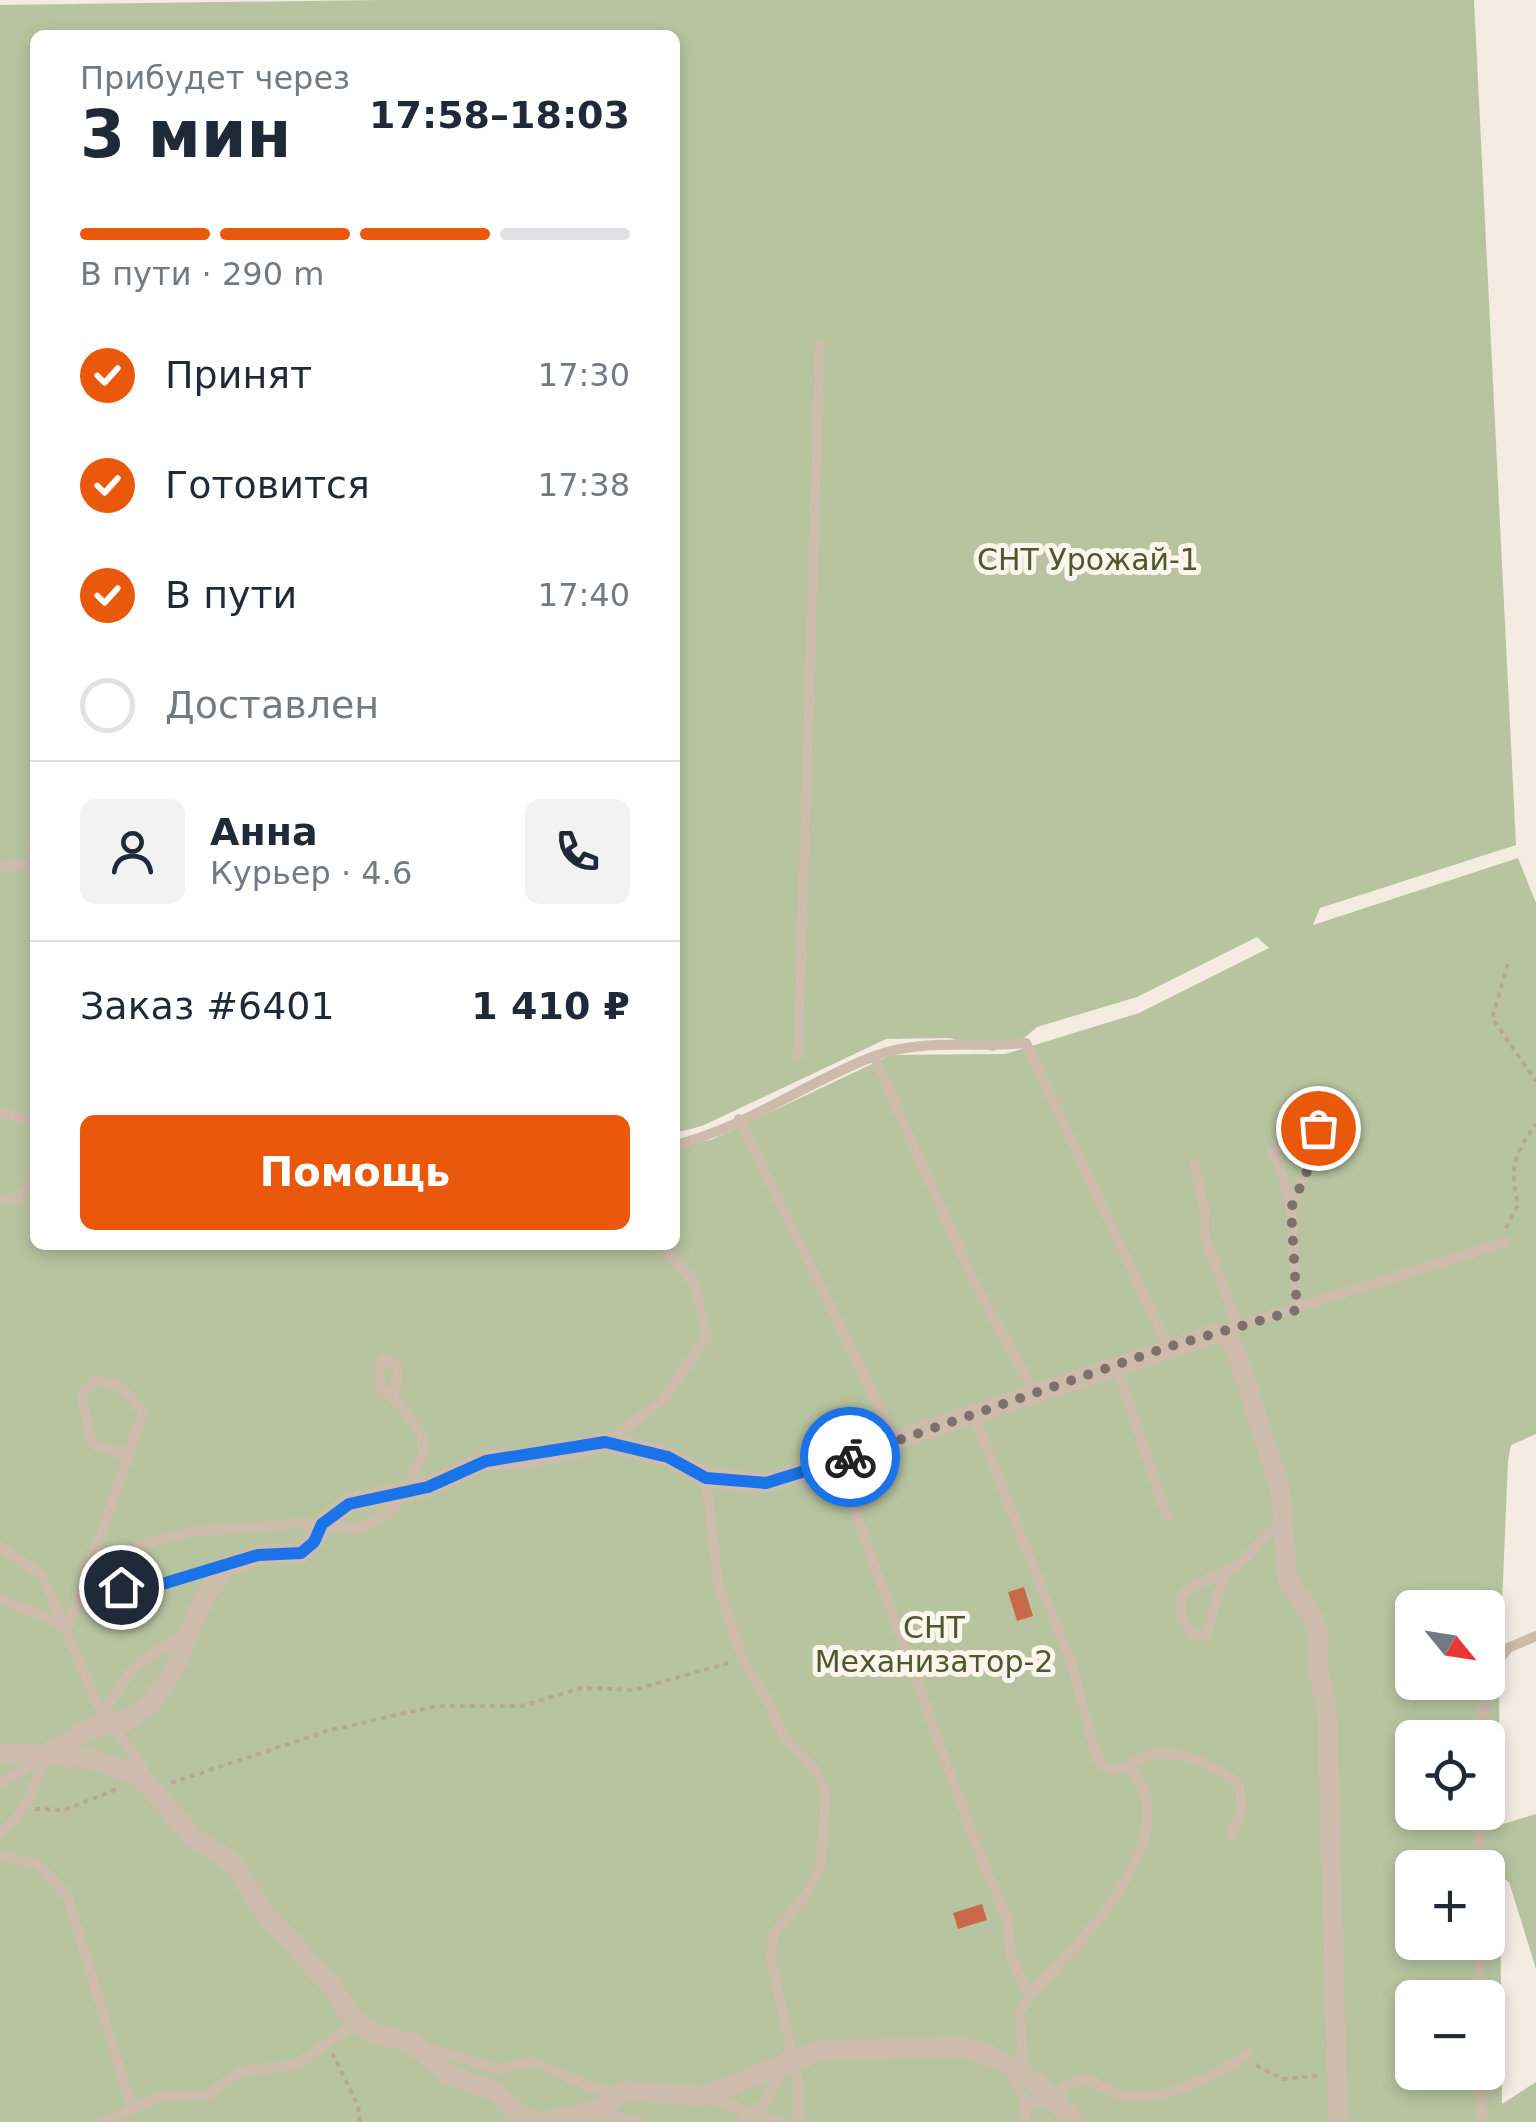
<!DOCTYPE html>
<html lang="ru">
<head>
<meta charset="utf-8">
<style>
	body { margin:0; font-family:"DejaVu Sans",sans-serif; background:#f2f2f3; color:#1f2937; height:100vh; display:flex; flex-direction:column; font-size:38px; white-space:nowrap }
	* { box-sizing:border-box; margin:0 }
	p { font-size:32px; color:#747a83 }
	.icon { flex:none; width:55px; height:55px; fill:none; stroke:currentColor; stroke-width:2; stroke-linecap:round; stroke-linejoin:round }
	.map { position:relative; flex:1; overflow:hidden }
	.drawer { position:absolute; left:30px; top:30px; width:650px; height:1220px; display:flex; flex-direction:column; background:#fff; border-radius:15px; box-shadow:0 5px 15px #0003 }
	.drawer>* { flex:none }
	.needle { width:65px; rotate:120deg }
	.controls { position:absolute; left:1395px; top:1590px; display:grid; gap:20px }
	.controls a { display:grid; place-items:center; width:110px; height:110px; border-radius:15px; background:#fff; box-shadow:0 5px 15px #0003; font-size:50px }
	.pin { position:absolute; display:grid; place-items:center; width:85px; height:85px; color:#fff; margin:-42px; border:5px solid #fff; border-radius:50%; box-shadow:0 2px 10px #0007 }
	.courier { position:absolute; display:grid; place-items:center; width:100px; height:100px; margin:-50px; border:8px solid #1a73e8; border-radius:50%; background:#fff; color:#222; box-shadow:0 2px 12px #0007 }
	.headline em { font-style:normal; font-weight:800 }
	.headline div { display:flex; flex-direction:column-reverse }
	.headline { display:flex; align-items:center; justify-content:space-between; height:170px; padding:0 50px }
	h1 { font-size:65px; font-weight:800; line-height:75px }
	.bar { display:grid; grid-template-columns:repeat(4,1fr); gap:15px 10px; align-content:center; height:120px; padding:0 50px }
	.bar i { height:12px; border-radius:8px; background:#e0e1e3 }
	.bar .on { background:#ea580c }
	.bar p { grid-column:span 4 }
	.line { display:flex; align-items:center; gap:25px; padding:0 50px; border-top:2px solid #e0e1e3 }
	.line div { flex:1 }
	.round { display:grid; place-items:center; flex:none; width:105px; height:105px; border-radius:15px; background:#f2f2f3 }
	ol { padding:0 50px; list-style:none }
	li { display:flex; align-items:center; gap:30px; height:110px }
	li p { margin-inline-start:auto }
	li .icon { padding:10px; border-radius:50%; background:#ea580c; color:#fff; stroke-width:4 }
	li:last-child { color:#747a83 }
	li i { width:55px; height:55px; border:5px solid #e0e1e3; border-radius:50% }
	.button { display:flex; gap:20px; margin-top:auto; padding:20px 50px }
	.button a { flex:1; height:115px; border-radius:15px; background:#ea580c; color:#fff; font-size:40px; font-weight:800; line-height:115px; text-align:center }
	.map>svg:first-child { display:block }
	.green { fill:#b8c4a0; fill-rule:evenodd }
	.building { fill:#c8694b }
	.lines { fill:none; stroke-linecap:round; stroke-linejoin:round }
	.path { stroke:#b9a596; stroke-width:4; stroke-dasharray:5 5; stroke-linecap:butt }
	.lane { stroke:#cdbbac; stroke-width:10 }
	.street { stroke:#cdbbac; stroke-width:20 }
	.done { stroke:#7c716b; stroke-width:10; stroke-dasharray:0 18 }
	.route { stroke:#1a73e8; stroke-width:12 }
	.labels { text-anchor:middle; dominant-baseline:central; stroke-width:10; stroke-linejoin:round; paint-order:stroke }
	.park-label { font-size:30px; fill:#4a5a2e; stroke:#fbf5ee }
</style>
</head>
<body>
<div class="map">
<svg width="1536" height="2122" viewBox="0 0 1536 2122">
	<rect width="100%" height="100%" fill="#f4ebe1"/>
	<path class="green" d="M379,0H1474L1516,845L1320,908L1313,925L1518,858L1536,903V1434L1511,1445L1508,1461L1499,1677L1500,1825L1536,1814V1969L1509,1882L1500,1876L1502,2104L1536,2082V2122H0V5ZM35,35H675V1133L702,1126L886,1039L950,1038L993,1051L1023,1039L1037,1027L1137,997L1257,937L1269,948L1139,1013L1005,1054L891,1055L711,1140L675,1145V1245H35ZM1412,1608H1488V1682H1412ZM1412,1738H1488V1812H1412ZM1412,1868H1488V1942H1412ZM1412,1998H1488V2072H1412Z"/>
	<path class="building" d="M1024,1587L1033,1616L1017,1621L1008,1592Z
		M982,1904L987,1920L958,1929L953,1913Z"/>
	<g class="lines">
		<path class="path" d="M1508,964L1492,1018L1536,1081
			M1506,1228L1518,1205C1509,1168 1514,1154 1536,1124
			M171,1783L327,1731L396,1715L438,1706H521L582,1688L634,1690L728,1663
			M35,1809L65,1810L117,1789
			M332,2053L358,2105L360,2122
			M1256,2065L1282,2079L1318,2076"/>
		<path class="lane" d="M35,834L31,847L35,859
			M0,867L35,863
			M798,1056L820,345
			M874,1056L975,1284L1035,1393
			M0,1113L35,1123
			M739,1119L885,1418L892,1443
			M675,1145C744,1128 805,1083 872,1057C921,1038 975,1048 1026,1043L1168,1347
			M1194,1164L1205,1211V1237L1238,1327
			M0,1199L18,1198L35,1175
			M1291,1207L1280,1166L1272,1152L1304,1124H1314L1321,1135L1291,1207L1297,1310
			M1222,1331L1506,1242
			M1117,1367L1167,1516
			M974,1415L1072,1665L1096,1755L1102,1766L1114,1770L1130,1765C1135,1775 1145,1790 1147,1801C1157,1867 1073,1952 1029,1995
			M606,1442L662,1401L707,1337L694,1283L660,1245
			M837,1461L975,1842L1008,1921L1011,1956L1029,1995L1020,2013L1023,2073
			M706,1478L718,1584L743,1660L767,1699L783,1736L815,1770L826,1792L820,1868L806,1896L773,1935L771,1959L798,2083V2122
			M0,1547L42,1575L99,1708L142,1765L147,1780
			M86,1567L147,1543L192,1532L302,1523L358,1529L392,1511L423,1455V1440L416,1425L394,1398L398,1367L386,1358L380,1364V1387L394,1398
			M1225,1572L1206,1636L1192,1635L1180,1613L1182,1595C1199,1577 1222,1578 1240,1563C1256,1550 1263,1534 1282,1522
			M84,1574C144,1596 164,1585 223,1567
			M0,1599L50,1619L67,1630L143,1413C128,1392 120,1382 94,1380L82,1396L91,1443L127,1455
			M1488,1675L1508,1648L1536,1636
			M100,1716L137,1664L187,1632
			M1480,1738L1485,1682
			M1130,1765C1164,1739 1210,1763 1239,1784L1242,1808L1231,1835
			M0,1784L40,1758
			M1480,1812V1868
			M0,1833C24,1816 37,1783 45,1755
			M0,1855L38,1864L67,1895L132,2109
			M1480,1942V1998
			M427,2048L500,2069L533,2061L594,2089L619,2091
			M1008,2068L1025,2101L1026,2122
			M1481,2072L1482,2122
			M707,2098L781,2122
			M1025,2101L1061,2106L1063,2087L1083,2078C1097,2083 1112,2093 1127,2096C1166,2102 1217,2075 1247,2054
			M594,2111L640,2122
			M102,2122L161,2096L208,2095L241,2071L296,2065L356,2023
			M740,2122L761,2107L784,2068"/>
		<path class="street" d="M0,1753L87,1758L132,1773L148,1784L192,1837L233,1863L264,1912L331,1986L356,2023L373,2033L413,2043L449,2075L495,2091L518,2114L534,2122
			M45,1755L87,1730L129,1719L148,1706L169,1679L206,1594L227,1566L258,1555L301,1553L313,1542L322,1524L349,1503L428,1487L485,1461L535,1457L605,1442L668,1457L706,1478L766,1483L1221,1332L1235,1347L1280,1488L1288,1582L1311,1614L1319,1636L1318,1670L1327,1707L1338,2122
			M541,2122L594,2111L625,2091L704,2096L821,2050L963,2047C1008,2057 1045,2087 1074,2122"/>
	</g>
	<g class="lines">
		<path class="done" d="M850,1457L1168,1347L1297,1310L1291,1208L1318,1146V1128"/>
		<path class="route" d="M121,1587L149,1588L258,1555L301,1553L314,1542L322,1524L349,1504L428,1487L486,1461L605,1442L668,1457L706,1478L766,1483L850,1457"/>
	</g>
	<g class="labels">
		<g class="park-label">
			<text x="1088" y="559">СНТ Урожай-1</text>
			<text x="934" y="1627">СНТ<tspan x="934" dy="34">Механизатор-2</tspan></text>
		</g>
	</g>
</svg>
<div class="controls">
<a><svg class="needle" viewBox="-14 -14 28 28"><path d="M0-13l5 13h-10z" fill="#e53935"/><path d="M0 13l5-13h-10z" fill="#747a83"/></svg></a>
<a><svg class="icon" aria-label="locate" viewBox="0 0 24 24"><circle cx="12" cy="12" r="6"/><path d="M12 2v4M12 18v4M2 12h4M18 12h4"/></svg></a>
<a>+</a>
<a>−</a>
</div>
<div class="pin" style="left:1318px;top:1128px;background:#ea580c"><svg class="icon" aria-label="bag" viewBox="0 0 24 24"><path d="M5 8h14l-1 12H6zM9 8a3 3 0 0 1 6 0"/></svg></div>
<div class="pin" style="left:121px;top:1587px;background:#1f2937"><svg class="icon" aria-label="home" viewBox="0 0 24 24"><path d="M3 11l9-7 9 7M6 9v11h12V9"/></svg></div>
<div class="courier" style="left:850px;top:1457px"><svg class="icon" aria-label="bike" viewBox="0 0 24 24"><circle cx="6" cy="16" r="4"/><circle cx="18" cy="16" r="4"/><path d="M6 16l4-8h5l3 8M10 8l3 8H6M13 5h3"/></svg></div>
<section class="drawer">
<div class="headline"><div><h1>3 мин</h1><p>Прибудет через</p></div><em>17:58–18:03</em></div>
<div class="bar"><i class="on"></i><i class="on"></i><i class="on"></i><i></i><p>В пути · 290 m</p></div>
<ol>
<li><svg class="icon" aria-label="check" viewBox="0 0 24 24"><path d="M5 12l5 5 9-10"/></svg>Принят<p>17:30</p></li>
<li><svg class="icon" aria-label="check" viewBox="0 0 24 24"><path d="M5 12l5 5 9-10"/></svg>Готовится<p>17:38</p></li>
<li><svg class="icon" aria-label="check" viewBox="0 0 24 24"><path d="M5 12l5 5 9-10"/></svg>В пути<p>17:40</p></li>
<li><i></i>Доставлен</li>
</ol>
<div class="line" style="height:180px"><a class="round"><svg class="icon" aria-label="person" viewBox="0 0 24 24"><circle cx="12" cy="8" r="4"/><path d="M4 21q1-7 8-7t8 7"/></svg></a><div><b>Анна</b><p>Курьер · 4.6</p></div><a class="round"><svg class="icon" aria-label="phone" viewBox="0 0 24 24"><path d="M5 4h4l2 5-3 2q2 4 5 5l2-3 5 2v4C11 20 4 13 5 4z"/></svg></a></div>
<div class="line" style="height:130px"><div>Заказ #6401</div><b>1 410 ₽</b></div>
<div class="button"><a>Помощь</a></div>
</section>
</div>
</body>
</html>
